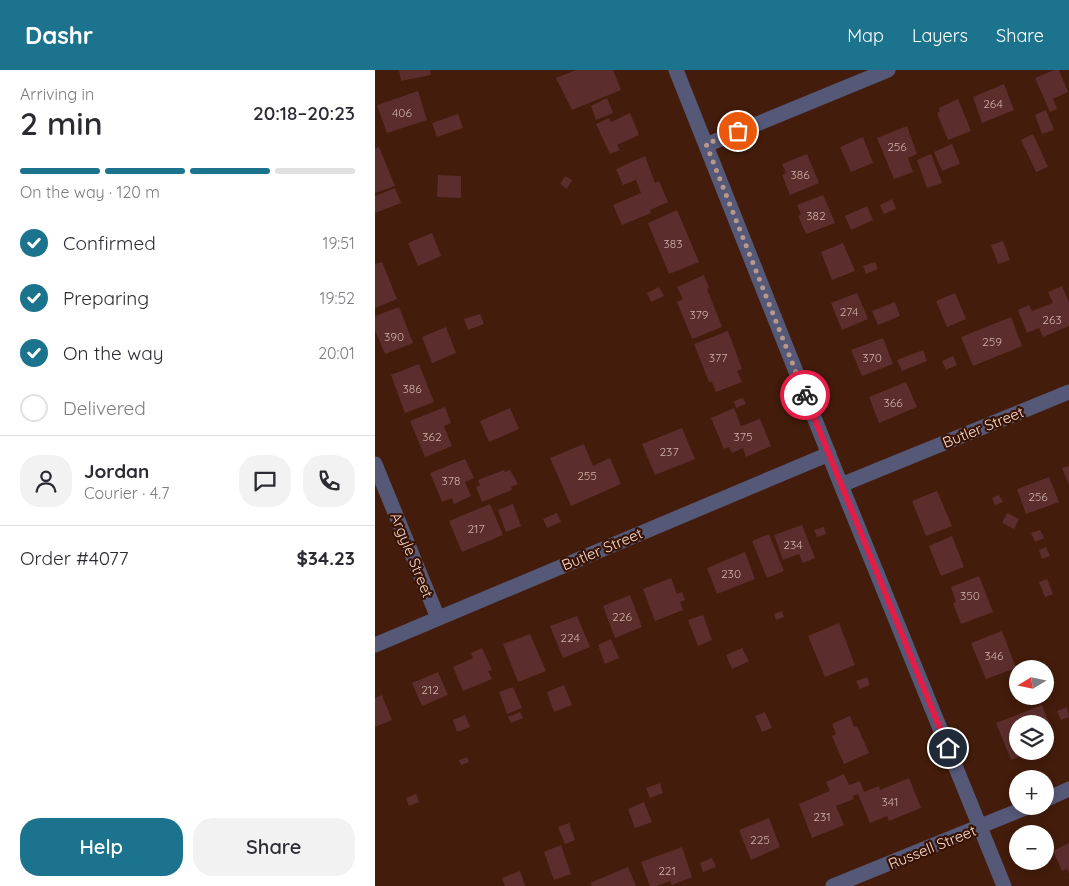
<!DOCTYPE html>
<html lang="en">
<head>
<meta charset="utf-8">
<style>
	body { margin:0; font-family:Quicksand,sans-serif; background:#f2f2f3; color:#2b2b33; height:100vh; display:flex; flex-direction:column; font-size:19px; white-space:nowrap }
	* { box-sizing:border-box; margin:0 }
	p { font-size:16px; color:#7c7c81 }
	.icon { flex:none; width:28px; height:28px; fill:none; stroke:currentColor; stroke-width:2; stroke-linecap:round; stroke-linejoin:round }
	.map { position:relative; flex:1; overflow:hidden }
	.panel { display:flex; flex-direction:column; background:#fff; width:375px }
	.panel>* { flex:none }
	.needle { width:32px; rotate:260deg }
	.buttons { position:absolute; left:634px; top:590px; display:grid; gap:10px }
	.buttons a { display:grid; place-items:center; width:45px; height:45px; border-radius:50%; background:#fff; box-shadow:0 2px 8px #0003; font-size:25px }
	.pin { position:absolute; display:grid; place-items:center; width:42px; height:42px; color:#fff; margin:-21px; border:2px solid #fff; border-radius:50%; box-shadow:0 1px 5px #0007 }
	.courier { position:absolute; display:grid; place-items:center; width:50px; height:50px; margin:-25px; border:4px solid #e11d48; border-radius:50%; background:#fff; color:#222; box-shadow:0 1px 6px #0007 }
	.overview em { font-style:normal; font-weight:600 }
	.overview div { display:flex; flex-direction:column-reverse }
	.overview { display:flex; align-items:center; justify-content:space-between; height:85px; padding:0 20px }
	h1 { font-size:32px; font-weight:600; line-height:38px }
	.bar { display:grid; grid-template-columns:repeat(4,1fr); gap:8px 5px; align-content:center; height:60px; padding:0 20px }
	.bar i { height:6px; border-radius:4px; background:#e1e1e2 }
	.bar .active { background:#1b738d }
	.bar p { grid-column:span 4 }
	.line { display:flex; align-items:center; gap:12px; padding:0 20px; border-top:1px solid #e1e1e2 }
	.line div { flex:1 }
	.round { display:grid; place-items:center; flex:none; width:52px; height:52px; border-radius:20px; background:#f2f2f3 }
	ol { padding:0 20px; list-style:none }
	li { display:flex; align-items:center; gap:15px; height:55px }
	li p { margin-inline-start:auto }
	li .icon { padding:5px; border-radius:50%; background:#1b738d; color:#fff; stroke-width:4 }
	li:last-child { color:#7c7c81 }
	li i { width:28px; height:28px; border:2px solid #e1e1e2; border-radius:50% }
	.button { display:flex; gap:10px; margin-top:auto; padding:10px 20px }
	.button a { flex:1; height:58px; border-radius:20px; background:#1b738d; color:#fff; font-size:20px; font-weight:600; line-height:58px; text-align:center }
	.button a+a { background:#f2f2f3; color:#2b2b33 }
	header { display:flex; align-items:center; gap:30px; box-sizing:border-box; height:70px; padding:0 25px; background:#1b738d; color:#fff }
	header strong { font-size:24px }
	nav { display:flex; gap:28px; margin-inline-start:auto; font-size:18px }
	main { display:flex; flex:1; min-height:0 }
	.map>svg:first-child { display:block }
	.building { fill:#5b2e2d }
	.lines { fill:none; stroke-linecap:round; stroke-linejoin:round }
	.minor { stroke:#565878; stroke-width:15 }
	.done { stroke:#b7988b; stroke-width:5; stroke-dasharray:0 9 }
	.route { stroke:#e11d48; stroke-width:6 }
	.labels { text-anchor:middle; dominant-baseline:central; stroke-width:4.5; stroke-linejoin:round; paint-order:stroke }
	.number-label { font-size:12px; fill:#ceafa7 }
	.street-label { font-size:15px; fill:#f5dad0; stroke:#381203 }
</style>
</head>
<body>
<header>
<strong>Dashr</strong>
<nav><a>Map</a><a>Layers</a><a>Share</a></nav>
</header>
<main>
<section class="panel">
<div class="overview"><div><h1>2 min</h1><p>Arriving in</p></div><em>20:18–20:23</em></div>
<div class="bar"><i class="active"></i><i class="active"></i><i class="active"></i><i></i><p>On the way · 120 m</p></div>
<ol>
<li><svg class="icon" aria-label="check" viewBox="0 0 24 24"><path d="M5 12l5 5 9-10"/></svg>Confirmed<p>19:51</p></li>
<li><svg class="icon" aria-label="check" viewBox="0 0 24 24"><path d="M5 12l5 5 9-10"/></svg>Preparing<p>19:52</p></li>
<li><svg class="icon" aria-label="check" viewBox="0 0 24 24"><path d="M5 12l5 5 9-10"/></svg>On the way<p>20:01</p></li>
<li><i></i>Delivered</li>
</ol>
<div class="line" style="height:90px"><a class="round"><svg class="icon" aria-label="person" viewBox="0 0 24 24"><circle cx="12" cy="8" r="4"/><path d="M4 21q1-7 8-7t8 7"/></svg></a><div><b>Jordan</b><p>Courier · 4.7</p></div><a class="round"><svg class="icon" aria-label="chat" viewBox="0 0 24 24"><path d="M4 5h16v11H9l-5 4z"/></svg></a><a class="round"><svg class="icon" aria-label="phone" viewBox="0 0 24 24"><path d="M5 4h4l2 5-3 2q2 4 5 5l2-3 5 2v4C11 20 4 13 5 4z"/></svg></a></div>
<div class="line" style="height:65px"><div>Order #4077</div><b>$34.23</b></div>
<div class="button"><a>Help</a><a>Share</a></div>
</section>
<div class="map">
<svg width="694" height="816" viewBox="0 0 694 816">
	<rect width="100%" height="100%" fill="#431c0b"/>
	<path class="building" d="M24,0H55L56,5L26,11Z
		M201,0H238L246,20L197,40L181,8Z
		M679,0H684L693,22L678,29L682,39L675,42L660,8Z
		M629,14L639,40L607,53L598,27Z
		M43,21L52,50L12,63L2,35Z
		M232,28L238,43L221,50L216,36Z
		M583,29L596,61L573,70L562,43L565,41L564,38Z
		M671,40L679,60L667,64L660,45Z
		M255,43L264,65L242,75L245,80L235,84L221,54L234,48L236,52Z
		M83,44L88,58L62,67L57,53Z
		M532,56L542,84L533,88L538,102L519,109L502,68Z
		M658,64L673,97L661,102L646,70Z
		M488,67L498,93L476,102L465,77Z
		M577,74L585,94L567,101L559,82Z
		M4,77L20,116L0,123V79Z
		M432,84L444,113L415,125L407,105L411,103L407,94Z
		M556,84L567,113L552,118L542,90Z
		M270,86L280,113L284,111L293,132L275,140L276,143L247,155L238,135L266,123L261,110L248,115L241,99Z
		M63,105L86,106V128L62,127Z
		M190,106L197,110L192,119L185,114Z
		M20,118L26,133L0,143V126Z
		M448,125L460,153L431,164L423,146L426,144L422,135Z
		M517,129L521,139L509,144L505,135Z
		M492,136L498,150L476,160L470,146Z
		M302,140L324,192L294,204L273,153Z
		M57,163L66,186L43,196L33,173Z
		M628,171L635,190L623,194L616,175Z
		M468,173L480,201L457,210L446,182Z
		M7,192L22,229L0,238V194Z
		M500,192L503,199L491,204L488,196Z
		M329,205L334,218L332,219L347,257L317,269L302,232L308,229L302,217Z
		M687,216L694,232V256L668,267L664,258L652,263L643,240L654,235L657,241L678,233L673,222Z
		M284,217L289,226L276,232L272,223Z
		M482,223L493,249L467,260L456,233Z
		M580,223L591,249L572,257L561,231Z
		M520,232L525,246L503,255L497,241Z
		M24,237L38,273L10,284L0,260V246Z
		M105,244L109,254L93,260L89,249Z
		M636,247L647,276L598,296L586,267Z
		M71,257L81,283L57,293L47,267Z
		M353,261L367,299L362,301L367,312L341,322L337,312H334L319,274Z
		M508,268L518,294L487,306L476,280Z
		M548,280L552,291L527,301L522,290Z
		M578,286L582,295L571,300L567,291Z
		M44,294L59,332L30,343L16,305Z
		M531,312L542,337L504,353L494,327Z
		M368,328L371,334L361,338L359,331Z
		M70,337L76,353L69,356L77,376L50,387L35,351Z
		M135,338L144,359L114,372L105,351Z
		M359,338L366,356L385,349L396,376L371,387L368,378L357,383L354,377L349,379L336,348Z
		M307,358L320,389L280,405L267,374Z
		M209,374L218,396L235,388L246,414L196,436L175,388Z
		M90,389L99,408L90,412L96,426L79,434L77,428L67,432L55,403Z
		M694,396V415L687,398Z
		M129,400L130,402L135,400L143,414L136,417L137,420L107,432L101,417L105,415L103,410Z
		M674,407L684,432L651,444L642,419Z
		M562,421L577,456L551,466L537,431Z
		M624,425L628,432L620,435L617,428Z
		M115,434L128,465L87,482L74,451Z
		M138,434L146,456L131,462L123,440Z
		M182,443L186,452L172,458L168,449Z
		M632,443L644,449L639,459L627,453Z
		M427,455L440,488L428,493L424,484L408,490L399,465Z
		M449,457L451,464L442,467L439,460Z
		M665,460L669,468L660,472L656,463Z
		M394,464L409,501L392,508L377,471Z
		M577,466L589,497L566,506L554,476Z
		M671,477L675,486L667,489L664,480Z
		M370,482L380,509L342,524L332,498Z
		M604,506L618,542L586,554L578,533L581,532L576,517Z
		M296,508L302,524L307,522L310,530L305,532L308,540L280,551L268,519Z
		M672,509L678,524L670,527L664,512Z
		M255,525L267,557L240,568L228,536Z
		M407,541L409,547L401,550L399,544Z
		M328,545L337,570L323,576L313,550Z
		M202,546L215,577L188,588L175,556Z
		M464,553L480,595L450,607L433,566Z
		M627,561L641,598L611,609L596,573Z
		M155,564L171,601L143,612L128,574Z
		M236,569L244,588L230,594L223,575Z
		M107,578L117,600L113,601L117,609L88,621L78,597L98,588L96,583Z
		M367,578L374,591L357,599L351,585Z
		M63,602L73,625L47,636L37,613Z
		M492,607L495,615L485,619L481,611Z
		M189,615L197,635L179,642L172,622Z
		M138,617L147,638L132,644L124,622Z
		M7,625L17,650L0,657V628Z
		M667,635L680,668L670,672V654H642V681H659L636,690L621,653Z
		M692,637L694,647L686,650L682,641Z
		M145,642L148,648L136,653L133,647Z
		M390,642L397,658L387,662L380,646Z
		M90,645L95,657L82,662L78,650Z
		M475,646L479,657L482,656L494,683L469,694L457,666L461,664L457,654Z
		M92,687L94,692L86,695L84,690Z
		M469,704L474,715L485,711L489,722L504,716L505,720L534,708L546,738L514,751L512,746L495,753L483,724L478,726L479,729L461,736L469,755L437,768L424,734L455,721L451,712Z
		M285,713L288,723L275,728L271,718Z
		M41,724L44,732L34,736L31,728Z
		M269,732L277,752L260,758L253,739Z
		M394,748L405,777L376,790L364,760Z
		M194,753L200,770L190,774L183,757Z
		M694,773V803L692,799L687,801L678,781Z
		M186,775L196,804L179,810L169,782Z
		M307,777L317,807L297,815L295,811L281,816H275L266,792Z
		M337,788L341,797L328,802L325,793Z
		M253,797L261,816H217L215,813Z
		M145,801L150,816H130L127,808Z"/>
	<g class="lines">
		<path class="minor" d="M301,0L466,415L629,816
			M331,75L513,0
			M0,394L63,548
			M466,415L694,322
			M0,575L454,384
			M670,730L694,719
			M458,816L655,736"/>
	</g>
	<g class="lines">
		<path class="done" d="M363,61L331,74L430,325"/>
		<path class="route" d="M430,325L573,678"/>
	</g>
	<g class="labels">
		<g class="number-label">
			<text x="618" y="33">264</text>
			<text x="27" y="42">406</text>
			<text x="522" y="76">256</text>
			<text x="425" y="104">386</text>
			<text x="441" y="145">382</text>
			<text x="298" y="173">383</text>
			<text x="474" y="241">274</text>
			<text x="324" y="244">379</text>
			<text x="677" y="249">263</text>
			<text x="19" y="266">390</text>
			<text x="617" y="271">259</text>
			<text x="343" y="287">377</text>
			<text x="497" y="287">370</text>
			<text x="37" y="318">386</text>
			<text x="518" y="332">366</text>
			<text x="57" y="366">362</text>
			<text x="368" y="366">375</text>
			<text x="294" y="381">237</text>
			<text x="212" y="405">255</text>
			<text x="76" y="410">378</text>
			<text x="663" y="426">256</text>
			<text x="101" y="458">217</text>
			<text x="418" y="474">234</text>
			<text x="356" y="503">230</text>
			<text x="595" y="525">350</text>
			<text x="247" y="546">226</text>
			<text x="195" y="567">224</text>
			<text x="619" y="585">346</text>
			<text x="55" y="619">212</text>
			<text x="515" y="731">341</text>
			<text x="447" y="746">231</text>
			<text x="385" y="769">225</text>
			<text x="292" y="800">221</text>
		</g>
		<g class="street-label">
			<text transform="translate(608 357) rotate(-22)">Butler Street</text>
			<text transform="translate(227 479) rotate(-23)">Butler Street</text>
			<text transform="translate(37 485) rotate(68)">Argyle Street</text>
			<text transform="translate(557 777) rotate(-22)">Russell Street</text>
		</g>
	</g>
</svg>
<div class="buttons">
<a><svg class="needle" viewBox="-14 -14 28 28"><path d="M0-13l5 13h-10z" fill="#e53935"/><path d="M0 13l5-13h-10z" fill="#7c7c81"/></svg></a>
<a><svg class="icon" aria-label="layers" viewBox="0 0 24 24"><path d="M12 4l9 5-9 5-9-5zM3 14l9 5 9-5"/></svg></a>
<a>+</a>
<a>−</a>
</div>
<div class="pin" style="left:363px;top:61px;background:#ea580c"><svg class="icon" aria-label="bag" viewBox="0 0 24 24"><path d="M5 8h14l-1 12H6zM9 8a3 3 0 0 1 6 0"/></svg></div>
<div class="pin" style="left:573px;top:678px;background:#1f2937"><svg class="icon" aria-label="home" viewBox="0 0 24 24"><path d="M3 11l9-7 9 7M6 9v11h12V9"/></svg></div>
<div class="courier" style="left:430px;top:325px"><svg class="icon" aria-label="bike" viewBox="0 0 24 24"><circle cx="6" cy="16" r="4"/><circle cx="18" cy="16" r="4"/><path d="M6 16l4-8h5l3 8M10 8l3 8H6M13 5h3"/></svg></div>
</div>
</main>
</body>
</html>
